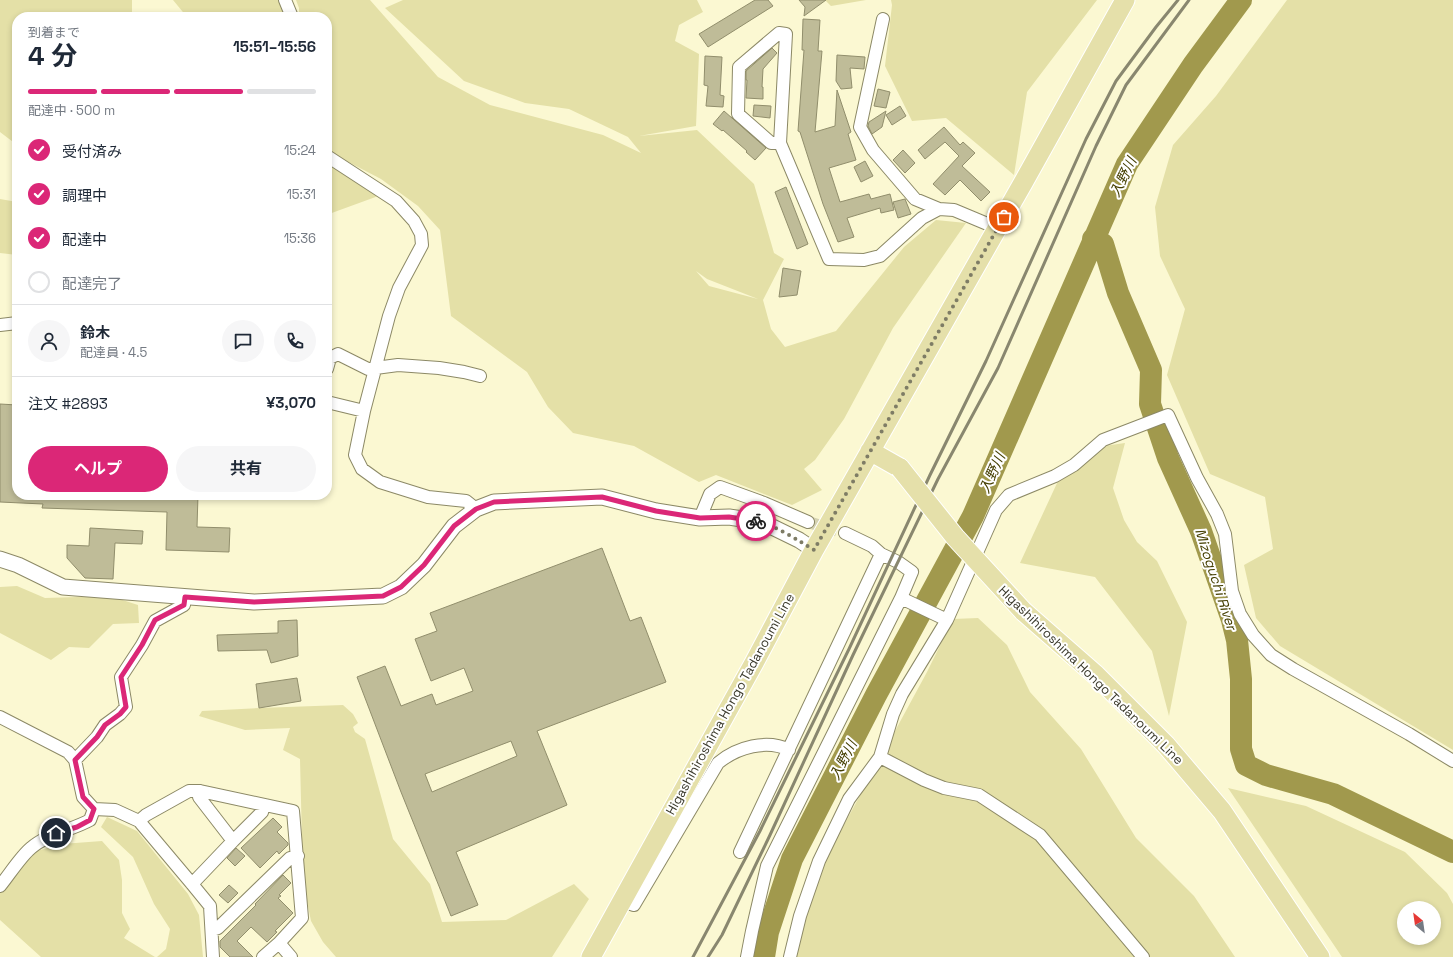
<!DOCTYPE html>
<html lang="ja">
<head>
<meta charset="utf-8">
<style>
	body { margin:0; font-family:"Space Grotesk","Noto Sans JP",sans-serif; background:#f6f6f7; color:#1f2937; height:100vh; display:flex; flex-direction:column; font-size:15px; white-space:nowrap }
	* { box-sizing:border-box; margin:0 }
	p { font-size:13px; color:#747a83 }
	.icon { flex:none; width:22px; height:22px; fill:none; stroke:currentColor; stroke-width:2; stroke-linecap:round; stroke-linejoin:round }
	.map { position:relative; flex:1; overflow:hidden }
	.details { position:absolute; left:12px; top:12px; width:320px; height:488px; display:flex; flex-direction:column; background:#fff; border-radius:16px; box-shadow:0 2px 6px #0003 }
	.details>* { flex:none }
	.needle { width:26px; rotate:331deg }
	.fabs { position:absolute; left:1397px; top:901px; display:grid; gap:8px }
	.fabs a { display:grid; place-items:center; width:44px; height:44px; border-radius:50%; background:#fff; box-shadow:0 2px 6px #0003; font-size:20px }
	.pin { position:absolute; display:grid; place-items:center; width:34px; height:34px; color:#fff; margin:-17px; border:2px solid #fff; border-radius:50%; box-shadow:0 1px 4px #0007 }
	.courier { position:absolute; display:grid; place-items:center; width:40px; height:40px; margin:-20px; border:3px solid #db2777; border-radius:50%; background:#fff; color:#222; box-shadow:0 1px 5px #0007 }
	.overview em { font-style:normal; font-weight:700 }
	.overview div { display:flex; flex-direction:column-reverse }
	.overview { display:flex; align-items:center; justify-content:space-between; height:68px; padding:0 16px }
	h1 { font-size:26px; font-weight:700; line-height:30px }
	.bar { display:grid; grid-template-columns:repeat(4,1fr); gap:6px 4px; align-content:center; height:48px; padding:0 16px }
	.bar i { height:5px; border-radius:3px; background:#e0e1e3 }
	.bar .current { background:#db2777 }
	.bar p { grid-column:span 4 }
	.line { display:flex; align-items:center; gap:10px; padding:0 16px; border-top:1px solid #e0e1e3 }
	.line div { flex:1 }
	.round { display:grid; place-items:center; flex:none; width:42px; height:42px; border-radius:21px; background:#f6f6f7 }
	ol { padding:0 16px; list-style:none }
	li { display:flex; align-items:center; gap:12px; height:44px }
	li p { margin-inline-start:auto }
	li .icon { padding:4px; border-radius:50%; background:#db2777; color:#fff; stroke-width:4 }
	li:last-child { color:#747a83 }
	li i { width:22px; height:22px; border:2px solid #e0e1e3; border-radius:50% }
	.action { display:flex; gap:8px; margin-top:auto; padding:8px 16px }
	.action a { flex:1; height:46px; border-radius:24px; background:#db2777; color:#fff; font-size:16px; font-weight:700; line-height:46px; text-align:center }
	.action a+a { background:#f6f6f7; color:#1f2937 }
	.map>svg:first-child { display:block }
	.green { fill:#e4e0a7; fill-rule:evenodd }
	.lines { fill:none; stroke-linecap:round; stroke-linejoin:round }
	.river { stroke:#a1994d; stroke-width:22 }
	.building { fill:#bfbc98; stroke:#918e6c; fill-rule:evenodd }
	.minor-tunnel { stroke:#d4d2b1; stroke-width:12; stroke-dasharray:12 6; stroke-linecap:butt }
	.minor-casing { stroke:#8c8966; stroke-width:14 }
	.tertiary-casing { stroke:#8c8966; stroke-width:17 }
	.primary-casing { stroke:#fff; stroke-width:21 }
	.minor { stroke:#fff; stroke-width:12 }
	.tertiary { stroke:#fff; stroke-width:15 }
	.primary { stroke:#e5e0aa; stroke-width:19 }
	.rail { stroke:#89876f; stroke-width:3 }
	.primary-bridge-casing { stroke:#fff; stroke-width:21; stroke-linecap:butt }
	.primary-bridge { stroke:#e5e0aa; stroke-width:19 }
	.done { stroke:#7e7c65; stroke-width:4; stroke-dasharray:0 7.2 }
	.route { stroke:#db2777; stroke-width:5 }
	.labels { text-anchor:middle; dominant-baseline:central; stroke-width:4; stroke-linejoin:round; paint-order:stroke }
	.street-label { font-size:13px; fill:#3a392b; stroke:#fff }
	.water-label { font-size:14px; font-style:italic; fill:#443e00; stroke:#fff }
</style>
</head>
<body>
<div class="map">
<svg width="1453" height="957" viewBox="0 0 1453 957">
	<rect width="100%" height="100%" fill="#fbf8d2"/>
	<path class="green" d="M0,0H132V17H17V145L0,132Z
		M173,0H279L286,17H187Z
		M296,0H370L438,77L490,105L603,135L641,153L628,137L569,109L525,103L464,81L385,8L403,0H697L703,12L679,25L675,41L699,54L696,126L639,136L697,130L754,184L774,253L784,259L763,300L771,329L785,347L836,331L904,247L936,220L966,223L893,328L844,419L815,460L804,469L822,490L792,505L716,475L699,482L634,446L573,433L548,407L527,372L451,316L440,230L418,206L381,179L331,153L327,149V17H299V8ZM696,271L707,279L758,299L709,286Z
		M825,0H866L831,6Z
		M891,0H1097L1027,92L1014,175L946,118L912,121L885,66L892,5Z
		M1287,0H1453V750L1280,646L1256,618L1244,565L1273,549L1265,497L1210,474L1167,375L1185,309L1160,256L1155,207L1173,145L1216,96Z
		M327,162L381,195L329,214L327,213Z
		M0,199L17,202V255L0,253Z
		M1125,443L1113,488L1124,520L1137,542L1157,561L1187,622L1169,716L1152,651L1095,577L1020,563L1058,481L1104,446Z
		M17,586L45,598L110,596L138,605L139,623L113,624L89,648L69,647L51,660L0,633V587Z
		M978,618L1007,645L1030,692L1081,749L1136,838L1194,896L1235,957H787L825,860L927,672L953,619Z
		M343,705L353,714L358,723L353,727L355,732L365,739L393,839L430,884L442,922L506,920L574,884L589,899L552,957H336L323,942L311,921L303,882L300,759L283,750L290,728L245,730L199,716L202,711L259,708Z
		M1228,788L1306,806L1405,852L1447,893L1453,904V957H1342ZM1404,908H1434V938H1404Z
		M107,817L137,831L188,894L199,915L203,957H157L166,949L170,929L154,904L133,857L101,827Z
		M102,841L119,860L122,880V913L130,929L124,938L155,957H41L0,920V891L33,852L62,844Z"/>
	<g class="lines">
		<path class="river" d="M1093,239L1103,244L1118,293L1151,370L1150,404L1168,458L1201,531L1232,620L1237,640L1241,679V749L1246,765L1266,775L1333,794L1453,852
			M764,957L768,932L792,859L876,695L973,516L1127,164L1193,65L1241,0"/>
	</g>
	<path class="building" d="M755,0H768L773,6L708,47L699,34Z
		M799,0H826L804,16L805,7Z
		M803,19L820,20L818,51H822L815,132L835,126L837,90L851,132L848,134L856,160L829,168L840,202L869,194L871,199L890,194L894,210L881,213L880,208L847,218L854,237L838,242L823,204L800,132L798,131L804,50H802Z
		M772,48L777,53L763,69L762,87H763V99L746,98L747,80H746V71Z
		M837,55L865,57L864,69L850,68L852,88L841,89L836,81Z
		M705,56L722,57L720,95L724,96L723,107L706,106L708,86L704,85Z
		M878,89L890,92L886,108L874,106Z
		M754,105L771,106L770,118L753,116Z
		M900,106L906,116L892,125L886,115Z
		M724,111L766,148L755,160L746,152L747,151L723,130L722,131L713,124Z
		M886,111L882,127L872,134L868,126L869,122Z
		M944,127L960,145L963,142L975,153L962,166L990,192L981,201L960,180L945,195L933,184L959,156L945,142L925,159L918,150Z
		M903,150L915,163L905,173L893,160Z
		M865,161L873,176L861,182L854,167Z
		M786,187L808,244L797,249L775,192Z
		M905,199L911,214L898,218L893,202Z
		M783,268L801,271L797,295L779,297Z
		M0,404L17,405V495H198L197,527L230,528L229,552L166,550L167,512L42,508L43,504L0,502Z
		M90,528L143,531L142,544L115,543L113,579L85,578L67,558V545L89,546Z
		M602,548L630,621L641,617L666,682L537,731L567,805L456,852L478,905L451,916L401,792L357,677L385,666L401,706L432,694L436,705L473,691L464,668L431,681L415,639L437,631L430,613ZM511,741L517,756L432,792L425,774Z
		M297,620L298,656L271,663L267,650L218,651L217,635L278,633V621Z
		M297,678L301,701L259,708L256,684Z
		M273,818L282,827L277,832L288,843V845L279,854L277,851L260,868L241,848Z
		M236,848L245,856L235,866L227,858Z
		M283,875L291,883L279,895L281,896L278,898L293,913L275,931L277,932L267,942L251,927L237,941L253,957H230L220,947V941L256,905L255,904Z
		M229,885L238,893L228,903L219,895Z"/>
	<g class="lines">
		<path class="minor-tunnel" d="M808,522L845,533"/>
		<g class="minor-casing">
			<path id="minor" d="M285,0L292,17
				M883,19L860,127L873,150L915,199L939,209
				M780,143H771L738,114L739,67L779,33L786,34L780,143L829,259L864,260L880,256L922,218L939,209L954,210L997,228
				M327,156L396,201L414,221L421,234L422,245L399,288L389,316L364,411L355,455L362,469L380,482L428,497L466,501L476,509
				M0,325L17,323
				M327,369L330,358L338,354L368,369L398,365L439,368L464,372L480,376
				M327,402L364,411
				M700,518L710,494L720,487L764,503L808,522
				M845,533L872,546L881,554L898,562L912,572L901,598L947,620L996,510L1009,495L1055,476L1074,465L1103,440L1168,415L1197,478L1217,514L1225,534L1232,591L1240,614L1253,635L1271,655L1293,669L1409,734L1453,761
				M0,717L68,752L75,760L83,797L94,809L115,810L139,821L192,884L210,906L213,957
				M880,757L924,780L944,788L979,795L1040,835L1143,957
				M75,760L97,737L105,725L120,714L126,707L121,677L142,645L155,621L184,605L185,597
				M139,821L146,815L189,791H200L293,811L302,918L279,943L291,957
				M233,841L262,812L264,805
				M740,852L881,554
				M192,884L233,841L199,797L200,791
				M0,886C9,875 21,856 31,848C47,834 72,830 90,820L94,809
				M622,901L634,905L718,763C737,747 767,739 789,750
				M212,930L218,928L290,858L298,856
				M263,957L279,943
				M747,957L752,931L767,866L901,598
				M790,957L800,916L819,861L849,799L880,757L893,714L902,694L947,620"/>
		</g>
		<g class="tertiary-casing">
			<path id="tertiary" d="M0,559L18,565L63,587L254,602L383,596L401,587L424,565L454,526L476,509L494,502L602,497L656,511L700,518L729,517L762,522L799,540L814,550"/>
		</g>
		<g class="primary-casing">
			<path id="primary" d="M870,451L900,468
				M1023,611L1096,675L1166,745L1222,811L1320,957
				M591,957L754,663L814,550L1023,183L1125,0"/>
		</g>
		<use href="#minor" class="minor"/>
		<use href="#tertiary" class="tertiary"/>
		<use href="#primary" class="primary"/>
		<path class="rail" d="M693,957L760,831L849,649L930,475L986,361L1086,139L1116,81L1156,27L1178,0
			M708,957L722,935L770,835L853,655L938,479L998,368L1096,146L1126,85L1189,0"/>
		<g class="primary-bridge-casing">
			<path id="primary-bridge" d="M900,468L955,537L1023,611"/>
		</g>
		<use href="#primary-bridge" class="primary-bridge"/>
	</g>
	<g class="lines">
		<path class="done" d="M756,521C773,524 799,541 814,550L1004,217"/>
		<path class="route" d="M56,833L77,827L90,820L94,809L83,797L75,760L97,737L105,725L120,714L126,707L121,677L142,645L155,620L184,605L185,597L254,602L383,596L401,587L424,565L454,526L476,509L494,502L602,497L656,511L700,518L729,517L756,521"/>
	</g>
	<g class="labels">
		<g class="street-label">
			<text transform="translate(1091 675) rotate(44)">Higashihiroshima Hongo Tadanoumi Line</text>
			<text transform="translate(730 704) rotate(-61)">Higashihiroshima Hongo Tadanoumi Line</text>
		</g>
		<g class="water-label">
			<text transform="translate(1123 177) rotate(-64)">入野川</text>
			<text transform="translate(992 473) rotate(-66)">入野川</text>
			<text transform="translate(1216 579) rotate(72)">Mizoguchi River</text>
			<text transform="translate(843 760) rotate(-63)">入野川</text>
		</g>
	</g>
</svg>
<div class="fabs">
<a><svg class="needle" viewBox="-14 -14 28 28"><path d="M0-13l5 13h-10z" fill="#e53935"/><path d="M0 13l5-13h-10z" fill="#747a83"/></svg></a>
</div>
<div class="pin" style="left:1004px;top:217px;background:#ea580c"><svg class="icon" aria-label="bag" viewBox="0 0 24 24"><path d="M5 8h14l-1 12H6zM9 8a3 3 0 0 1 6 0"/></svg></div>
<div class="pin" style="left:56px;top:833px;background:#1f2937"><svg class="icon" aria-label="home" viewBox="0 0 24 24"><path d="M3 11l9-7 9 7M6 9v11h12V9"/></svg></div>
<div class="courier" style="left:756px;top:521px"><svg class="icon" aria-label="bike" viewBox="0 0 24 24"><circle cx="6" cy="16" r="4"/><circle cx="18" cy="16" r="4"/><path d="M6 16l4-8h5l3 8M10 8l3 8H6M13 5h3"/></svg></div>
<section class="details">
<div class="overview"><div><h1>4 分</h1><p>到着まで</p></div><em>15:51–15:56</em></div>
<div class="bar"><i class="current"></i><i class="current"></i><i class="current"></i><i></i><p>配達中 · 500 m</p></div>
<ol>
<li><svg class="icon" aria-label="check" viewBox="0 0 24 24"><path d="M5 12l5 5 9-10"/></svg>受付済み<p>15:24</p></li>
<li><svg class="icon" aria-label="check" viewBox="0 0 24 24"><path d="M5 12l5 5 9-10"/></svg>調理中<p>15:31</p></li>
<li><svg class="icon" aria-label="check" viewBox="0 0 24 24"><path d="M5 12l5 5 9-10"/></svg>配達中<p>15:36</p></li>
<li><i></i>配達完了</li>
</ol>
<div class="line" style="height:72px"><a class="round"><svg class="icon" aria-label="person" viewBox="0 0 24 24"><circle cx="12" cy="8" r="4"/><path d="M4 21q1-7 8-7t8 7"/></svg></a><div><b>鈴木</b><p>配達員 · 4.5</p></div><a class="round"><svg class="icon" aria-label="chat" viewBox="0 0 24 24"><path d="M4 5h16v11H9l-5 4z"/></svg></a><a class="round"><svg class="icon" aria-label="phone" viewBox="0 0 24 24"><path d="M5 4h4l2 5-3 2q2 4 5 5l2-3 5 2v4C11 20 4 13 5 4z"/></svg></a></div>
<div class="line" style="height:52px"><div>注文 #2893</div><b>¥3,070</b></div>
<div class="action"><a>ヘルプ</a><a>共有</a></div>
</section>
</div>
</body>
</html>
